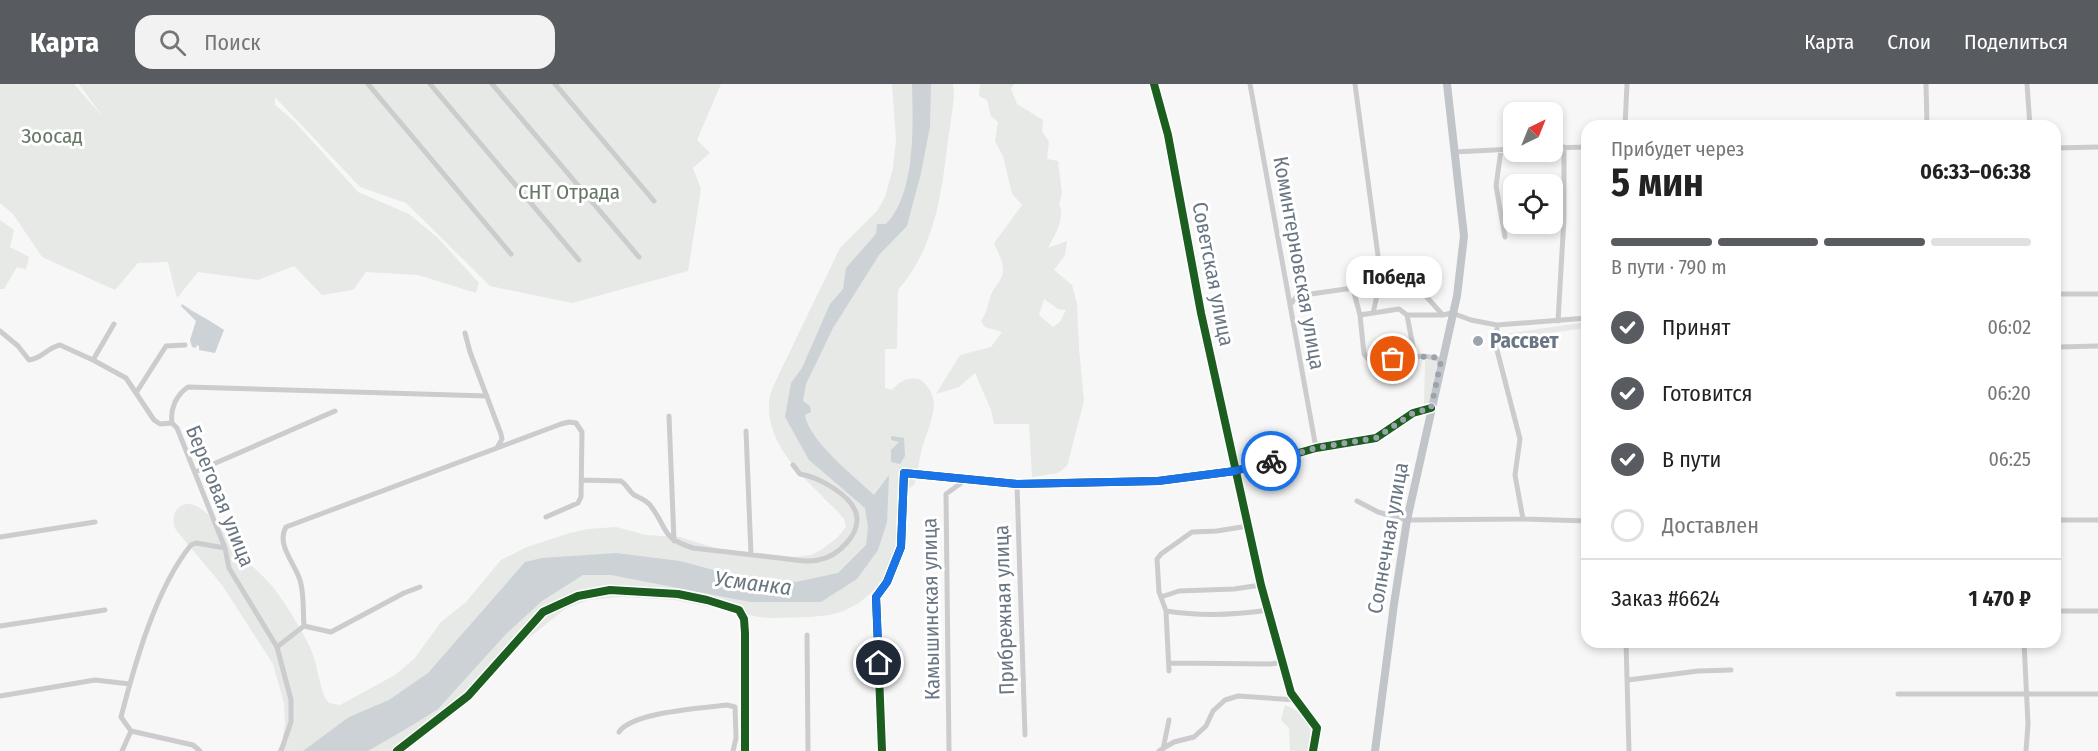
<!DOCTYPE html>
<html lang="ru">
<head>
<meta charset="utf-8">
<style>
	body { margin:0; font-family:"Fira Sans Condensed",sans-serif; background:#f2f2f2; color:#222; height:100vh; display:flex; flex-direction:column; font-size:22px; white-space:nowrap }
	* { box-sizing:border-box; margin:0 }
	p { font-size:20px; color:#767676 }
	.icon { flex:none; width:33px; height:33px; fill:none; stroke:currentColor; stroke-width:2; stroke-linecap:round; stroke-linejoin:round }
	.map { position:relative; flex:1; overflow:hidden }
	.sheet { position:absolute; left:1581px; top:36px; width:480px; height:528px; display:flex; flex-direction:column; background:#fff; border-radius:18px; box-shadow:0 3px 9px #0003 }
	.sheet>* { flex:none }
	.needle { width:39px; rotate:43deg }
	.controls { position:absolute; left:1503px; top:18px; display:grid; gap:12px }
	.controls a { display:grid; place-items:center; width:60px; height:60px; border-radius:12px; background:#fff; box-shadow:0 3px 9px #0003; font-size:30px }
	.pin { position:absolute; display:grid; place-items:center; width:51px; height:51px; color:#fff; margin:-26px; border:3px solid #fff; border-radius:50%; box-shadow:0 2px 6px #0007 }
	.courier { position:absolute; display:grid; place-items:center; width:60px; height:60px; margin:-30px; border:4px solid #1a73e8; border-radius:50%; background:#fff; color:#222; box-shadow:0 2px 8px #0007 }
	.bubble { position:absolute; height:42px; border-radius:18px; background:#fff; box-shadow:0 3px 9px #0003; font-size:20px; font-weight:700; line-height:42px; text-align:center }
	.summary em { font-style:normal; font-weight:700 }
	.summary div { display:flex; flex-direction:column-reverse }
	.summary { display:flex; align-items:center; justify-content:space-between; height:102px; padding:0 30px }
	h1 { font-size:39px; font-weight:700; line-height:45px }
	.bar { display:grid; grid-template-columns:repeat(4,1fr); gap:9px 6px; align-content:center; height:72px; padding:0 30px }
	.bar i { height:8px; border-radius:4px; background:#e0e0e0 }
	.bar .current { background:#585c60 }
	.bar p { grid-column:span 4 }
	.line { display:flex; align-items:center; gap:15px; padding:0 30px; border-top:2px solid #e0e0e0 }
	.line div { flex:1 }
	ol { padding:0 30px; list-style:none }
	li { display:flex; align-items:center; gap:18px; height:66px }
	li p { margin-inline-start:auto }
	li .icon { padding:6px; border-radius:50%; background:#585c60; color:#fff; stroke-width:4 }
	li:last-child { color:#767676 }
	li i { width:33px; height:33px; border:3px solid #e0e0e0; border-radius:50% }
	header { display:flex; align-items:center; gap:36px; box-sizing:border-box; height:84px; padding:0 30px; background:#585c60; color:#fff }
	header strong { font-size:28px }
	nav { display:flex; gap:33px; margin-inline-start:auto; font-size:21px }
	.search { width:420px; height:54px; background:#f2f2f2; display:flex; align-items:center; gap:15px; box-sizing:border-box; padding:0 21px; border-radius:18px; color:#767676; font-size:22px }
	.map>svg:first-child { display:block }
	.green { fill:#e6e9e5; fill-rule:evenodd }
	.water { fill:#ccd2d6 }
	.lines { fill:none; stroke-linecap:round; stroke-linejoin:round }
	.stream { stroke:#ccd2d6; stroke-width:1.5 }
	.street { stroke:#ccccce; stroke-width:5 }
	.secondary { stroke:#c1c4c8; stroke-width:8 }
	.cycleway-casing { stroke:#fff; stroke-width:11 }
	.cycleway { stroke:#1b5e20; stroke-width:8 }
	.done { stroke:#9ba3ac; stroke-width:6; stroke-dasharray:0 10.8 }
	.route { stroke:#1a73e8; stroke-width:8 }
	.poi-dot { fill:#9ba3ac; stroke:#fff; stroke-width:2 }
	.labels { text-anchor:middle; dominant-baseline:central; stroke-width:6; stroke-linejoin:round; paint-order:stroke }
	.park-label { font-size:21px; fill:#667765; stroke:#fff }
	.street-label { font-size:21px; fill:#6a7684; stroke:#fff }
	.poi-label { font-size:21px; font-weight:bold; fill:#6a7684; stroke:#fff; text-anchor:start }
	.water-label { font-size:22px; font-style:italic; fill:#67767f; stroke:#fff }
</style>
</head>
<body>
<header>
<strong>Карта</strong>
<div class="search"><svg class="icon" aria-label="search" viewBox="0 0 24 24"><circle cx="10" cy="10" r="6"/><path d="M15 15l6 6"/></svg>Поиск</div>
<nav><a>Карта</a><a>Слои</a><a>Поделиться</a></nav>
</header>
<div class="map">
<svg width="2098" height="667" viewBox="0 0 2098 667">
	<rect width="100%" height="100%" fill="#f7f7f7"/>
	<path class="green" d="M0,0H74L103,33L79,0H721L697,56L710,69L693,84L701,105L688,187L572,219L490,202L406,119L360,103L275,13V21L295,38L358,108L409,130L438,154L479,199L476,209L418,191L366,188L353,206L322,211L294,182L258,196L198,188L177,214L168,178L138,179L115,206L42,173L13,130L0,119Z
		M892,0H953L954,10C953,28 949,46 947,64C941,115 933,166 898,206L897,265H885V304L892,306C900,297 907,293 919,295C946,313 929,340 922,364C919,376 918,389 914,401L905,407V463L897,479L878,503L859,519L844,527L830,531L810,533L774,534L759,533L675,516L621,513L588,516L565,525L515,565L467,618L447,636L401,667H277L282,659L285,640L284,619L273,580L222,501L176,446C170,435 175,419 190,420C209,422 234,464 247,477C256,486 265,494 273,503C287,522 299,541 309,561C317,577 318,597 325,614L329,619L340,621L395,591L414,575L441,538L466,518L501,476L527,463L570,449L588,445L616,443L646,451L680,453L718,465L795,473L811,471L821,466L837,454L846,443L844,435C836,425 826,417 818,408C795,386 767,355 769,320C769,309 775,300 779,290L840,164L877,127L885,113L893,84L896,56Z
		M980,0H1014L1011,5L1017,20L1043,36L1042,47L1049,58L1047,75L1058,77L1062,109L1059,120C1066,134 1054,152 1048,164L1067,157L1065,171L1054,186L1072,201L1077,220L1079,264L1084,317L1067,382L1058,389L1032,393L1029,340H994L991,326L975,289L959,303L936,310L960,271L991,263L1002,248L985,243L981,237C987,228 987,223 990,214C992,205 999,200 1002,192C1006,182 998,168 994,159L1022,121L1012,110L1003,72L995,57L998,38L991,32L987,16L979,12ZM1044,215L1058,225L1066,226L1060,238L1053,243L1039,231Z
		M0,136L14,146L10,163L29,173L26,185L17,183L4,205H0Z
		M1587,238V244L1503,255V250Z
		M1431,275L1438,278L1429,319L1424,320L1425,276Z
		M1285,621L1297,627L1311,641L1309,667H1290L1289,644L1281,636Z"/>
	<path class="water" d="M912,0H931L930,42L921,89L907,142L879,171L833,244L806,300L803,317L810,322L811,328L805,331C809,357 855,393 874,411L889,391L887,438L878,466L857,495L821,518H750L611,491H583L542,517L506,550L438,625L416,639L368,667H303L349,633L389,616L428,589L525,478L542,474L616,469L680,477L747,495L796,498L838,489L866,461L868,443L865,424L809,376L785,333L791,299L802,284L830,220L843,205L846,184L876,150L877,140H886C916,109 913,41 912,0Z
		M182,220C196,230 210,236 224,246L215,269L199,266V262L197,261L196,264L192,263L190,256L196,237L181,222Z
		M891,352L904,354L905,372L900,380L891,378V366L899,358L891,356Z"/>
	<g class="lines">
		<path class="stream" d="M740,667V666"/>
		<path class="street" d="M368,0L511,170
			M430,0L579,176
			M492,0L639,173
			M555,0L654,117
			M1154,0L1168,51L1201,229L1261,501L1291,609L1317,644L1313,667
			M1250,0L1316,364
			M1355,0L1381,194L1373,229L1360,231L1364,270L1371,278C1390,276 1426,267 1441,277
			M1926,0L1927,42
			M2027,0L2030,42
			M1625,42L1627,0
			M1552,64L1587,63
			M2055,64L2098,63
			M1501,66L1496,102L1505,153
			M1454,68L1514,65
			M1381,194C1415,190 1421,209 1443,231L1452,229L1471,236L1497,241L1587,234
			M1353,205L1360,231
			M2055,210H2098
			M1290,221L1297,212L1381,200
			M1373,229L1399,225L1407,231H1443
			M1407,231L1415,273
			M1558,237L1564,134V63
			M114,240L93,276L126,294L154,336L160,340L172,339L177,344L225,464L229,484L277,563L291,616V638L281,667
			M1497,241V266L1520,355L1515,391L1523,435
			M0,247L18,262L29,276C42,275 48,263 60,261L93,276
			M465,249L470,268L501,350L502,355L498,362
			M2055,261L2058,263L2098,262
			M136,309L166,262L185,261
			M669,332L674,457
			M172,339C170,325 176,311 188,303L487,312
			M746,347L751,471
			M195,388L335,327
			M581,396L621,397C627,401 629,407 634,411C640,414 646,416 650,421C669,445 659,453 693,464L804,477C809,477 814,477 818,476C837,473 862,450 856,429C850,410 818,393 800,390L793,381
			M1017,400L1025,651
			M1357,417L1378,428L1407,436L1523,435L1587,437
			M2055,436H2098
			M0,453L95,438
			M1161,513L1159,508L1157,475L1161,470L1192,448L1217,447L1248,442
			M1166,527C1199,532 1235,531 1268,526
			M2055,527H2098
			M0,542L105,526
			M304,542C303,529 304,513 301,500C298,482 275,462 286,443L561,340L569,338L576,339L582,348L581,413L578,419L546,433
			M807,551L808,667
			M1626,558L1629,667
			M2024,558L2028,640L2026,667
			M277,563L304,542L331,548L404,509L420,503
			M1169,579L1271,580L1283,578
			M1169,587L1166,527L1161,513L1179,507L1234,505L1261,501
			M1628,596L1698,587L1731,586
			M1898,610H2098
			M0,612L95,596L130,600
			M131,647L121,633C135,579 156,504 191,461L196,459L225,464
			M619,648C632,628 703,624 727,621L735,623L736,654L733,667
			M1163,665L1169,636
			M949,666L946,410L968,394
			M122,667L131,647L193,661L200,667
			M397,667L468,612L543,528L578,512L610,506L678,510L707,516L739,526L744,535L745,549V667
			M882,667L876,513L887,498L901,463L904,389L1017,400L1158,397L1235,387L1316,364L1376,354L1413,329L1431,324
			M1159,667L1174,658L1194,653L1206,642L1213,627L1225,616L1238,612L1296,616"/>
		<path class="secondary" d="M1375,667L1394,520L1407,436L1457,212L1464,152L1447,0"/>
		<g class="cycleway-casing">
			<path id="cycleway" d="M1154,0L1168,51L1201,229L1261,501L1291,609L1317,644L1313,667
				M397,667L468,612L543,528L578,512L610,506L678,510L707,516L739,526L744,535L745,549V667
				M882,667L876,513L887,498L901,463L904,389L1017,400L1158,397L1235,387L1316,364L1376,354L1413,329L1431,324"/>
		</g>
		<use href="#cycleway" class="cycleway"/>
	</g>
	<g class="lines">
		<path class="done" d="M1271,377L1316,364L1376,354L1413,329L1431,324L1441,277L1432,272L1393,275"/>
		<path class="route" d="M879,579L876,513L887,498L901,463L904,389L1017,400L1158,397L1235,387L1271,377"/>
	</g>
	<circle class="poi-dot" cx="1478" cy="257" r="6"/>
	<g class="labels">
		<g class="park-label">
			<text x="52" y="52">Зоосад</text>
			<text x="569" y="108">СНТ Отрада</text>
		</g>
		<g class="street-label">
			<text transform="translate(1299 179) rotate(80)">Коминтерновская улица</text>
			<text transform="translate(1213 190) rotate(79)">Советская улица</text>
			<text transform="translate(220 412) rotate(68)">Береговая улица</text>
			<text transform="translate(1388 454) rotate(-80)">Солнечная улица</text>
			<text transform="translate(931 525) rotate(-91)">Камышинская улица</text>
			<text transform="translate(1004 526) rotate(-92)">Прибрежная улица</text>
		</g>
		<g class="poi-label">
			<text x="1490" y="257">Рассвет</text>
		</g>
		<g class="water-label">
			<text transform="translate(753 499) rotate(7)">Усманка</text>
		</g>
	</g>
</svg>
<div class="controls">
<a><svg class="needle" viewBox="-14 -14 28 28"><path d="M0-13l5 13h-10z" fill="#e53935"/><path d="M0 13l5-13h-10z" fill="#767676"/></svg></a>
<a><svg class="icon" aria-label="locate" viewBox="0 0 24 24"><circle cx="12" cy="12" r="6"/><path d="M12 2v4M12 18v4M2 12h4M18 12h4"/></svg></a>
</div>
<div class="pin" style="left:1393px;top:275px;background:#ea580c"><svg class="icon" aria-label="bag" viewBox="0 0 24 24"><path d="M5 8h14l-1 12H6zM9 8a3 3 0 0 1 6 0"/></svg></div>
<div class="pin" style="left:879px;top:579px;background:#1f2937"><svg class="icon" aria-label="home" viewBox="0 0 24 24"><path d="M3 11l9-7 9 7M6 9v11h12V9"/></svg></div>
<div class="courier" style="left:1271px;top:377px"><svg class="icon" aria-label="bike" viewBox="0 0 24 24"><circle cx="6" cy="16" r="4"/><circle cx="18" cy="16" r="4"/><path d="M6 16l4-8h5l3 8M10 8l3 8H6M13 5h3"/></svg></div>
<div class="bubble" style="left:1346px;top:172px;width:96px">Победа</div>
<section class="sheet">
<div class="summary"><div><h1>5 мин</h1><p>Прибудет через</p></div><em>06:33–06:38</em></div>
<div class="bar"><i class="current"></i><i class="current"></i><i class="current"></i><i></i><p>В пути · 790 m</p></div>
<ol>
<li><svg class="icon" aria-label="check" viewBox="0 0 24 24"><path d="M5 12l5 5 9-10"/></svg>Принят<p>06:02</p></li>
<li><svg class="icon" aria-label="check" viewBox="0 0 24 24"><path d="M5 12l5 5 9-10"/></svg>Готовится<p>06:20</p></li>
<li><svg class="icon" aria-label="check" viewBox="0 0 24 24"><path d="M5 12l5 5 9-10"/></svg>В пути<p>06:25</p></li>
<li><i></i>Доставлен</li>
</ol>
<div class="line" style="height:78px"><div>Заказ #6624</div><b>1 470 ₽</b></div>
</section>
</div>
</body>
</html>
